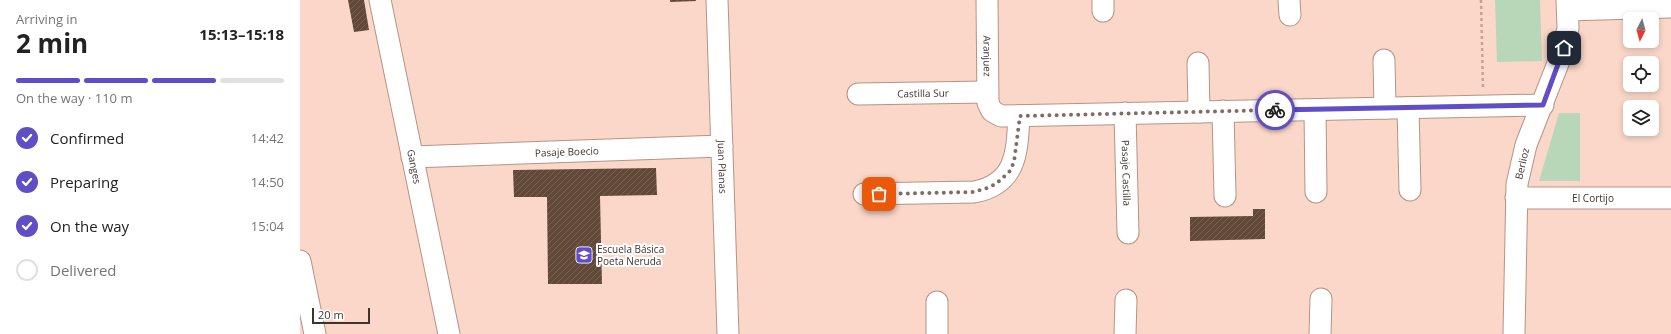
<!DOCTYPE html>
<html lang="en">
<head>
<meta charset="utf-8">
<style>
	body { margin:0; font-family:"Open Sans",sans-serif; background:#f2f2f2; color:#222; height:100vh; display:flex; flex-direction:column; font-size:15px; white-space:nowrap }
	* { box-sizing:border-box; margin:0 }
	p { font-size:13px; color:#767676 }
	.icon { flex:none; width:22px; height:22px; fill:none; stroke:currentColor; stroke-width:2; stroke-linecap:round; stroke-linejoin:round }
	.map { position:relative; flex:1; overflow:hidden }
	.drawer { display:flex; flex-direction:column; background:#fff; width:300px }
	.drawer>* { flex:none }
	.needle { width:26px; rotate:186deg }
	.fabs { position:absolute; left:1323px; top:12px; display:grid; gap:8px }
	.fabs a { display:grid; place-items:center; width:36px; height:36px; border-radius:6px; background:#fff; box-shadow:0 2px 6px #0003; font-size:20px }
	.scale { position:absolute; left:12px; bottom:10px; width:58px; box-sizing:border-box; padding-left:4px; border:2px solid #40322d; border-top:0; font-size:11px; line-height:14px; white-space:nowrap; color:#40322d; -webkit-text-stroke:3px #fff; paint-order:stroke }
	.pin { position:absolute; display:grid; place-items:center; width:34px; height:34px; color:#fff; margin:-17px; border-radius:8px; box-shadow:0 2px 6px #0006 }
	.courier { position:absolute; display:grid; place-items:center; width:40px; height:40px; margin:-20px; border:3px solid #5f4ec6; border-radius:50%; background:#fff; color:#222; box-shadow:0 1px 5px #0007 }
	.summary em { font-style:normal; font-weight:700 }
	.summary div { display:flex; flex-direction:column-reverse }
	.summary { display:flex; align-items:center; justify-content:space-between; height:68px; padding:0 16px }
	h1 { font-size:26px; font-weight:700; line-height:30px }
	.bar { display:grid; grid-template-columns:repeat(4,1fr); gap:6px 4px; align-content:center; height:48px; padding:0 16px }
	.bar i { height:5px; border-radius:3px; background:#e0e0e0 }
	.bar .selected { background:#5f4ec6 }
	.bar p { grid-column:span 4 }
	ol { padding:0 16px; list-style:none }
	li { display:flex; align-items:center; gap:12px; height:44px }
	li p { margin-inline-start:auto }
	li .icon { padding:4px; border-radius:50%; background:#5f4ec6; color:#fff; stroke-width:4 }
	li:last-child { color:#767676 }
	li i { width:22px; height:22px; border:2px solid #e0e0e0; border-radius:50% }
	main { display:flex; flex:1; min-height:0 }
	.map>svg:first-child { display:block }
	.park { fill:#b7d7b8 }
	.building { fill:url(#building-hatch) }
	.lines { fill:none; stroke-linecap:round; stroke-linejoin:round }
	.minor-casing { stroke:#b59486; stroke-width:23 }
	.path { stroke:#c0a498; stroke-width:2.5; stroke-dasharray:3 3; stroke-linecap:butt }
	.minor { stroke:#fff; stroke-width:21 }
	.done { stroke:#816c63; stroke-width:4; stroke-dasharray:0 7.2 }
	.route { stroke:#5f4ec6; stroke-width:5 }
	.labels { text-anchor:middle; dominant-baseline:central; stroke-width:4; stroke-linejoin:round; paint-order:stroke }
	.street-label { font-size:10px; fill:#40322d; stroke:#fff }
	.poi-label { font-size:10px; fill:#40322d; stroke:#fff; text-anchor:start }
</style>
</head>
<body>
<main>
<section class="drawer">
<div class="summary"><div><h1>2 min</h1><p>Arriving in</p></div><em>15:13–15:18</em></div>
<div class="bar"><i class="selected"></i><i class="selected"></i><i class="selected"></i><i></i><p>On the way · 110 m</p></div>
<ol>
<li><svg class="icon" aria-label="check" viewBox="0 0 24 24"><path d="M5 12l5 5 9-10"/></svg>Confirmed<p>14:42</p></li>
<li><svg class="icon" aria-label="check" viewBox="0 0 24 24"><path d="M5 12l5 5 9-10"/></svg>Preparing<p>14:50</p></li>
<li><svg class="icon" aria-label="check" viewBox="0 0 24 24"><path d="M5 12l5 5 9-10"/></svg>On the way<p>15:04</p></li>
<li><i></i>Delivered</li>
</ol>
</section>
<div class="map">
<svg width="1371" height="334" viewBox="0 0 1371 334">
	<defs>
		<pattern id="building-hatch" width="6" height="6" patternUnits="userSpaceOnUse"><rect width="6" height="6" fill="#624937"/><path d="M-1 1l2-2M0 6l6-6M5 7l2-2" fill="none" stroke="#766152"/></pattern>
	</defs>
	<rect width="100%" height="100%" fill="#fad7c8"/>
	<path class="park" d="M1195,0H1240L1242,61L1197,62Z
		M1259,113H1280V181H1239Z"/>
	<path class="building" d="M48,0H64L69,30L54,32Z
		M370,0H396V1L370,2Z
		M356,168L357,195L300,196L302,284H248L247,197H214L213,170Z
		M953,209H965V239L890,241V217L953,216Z"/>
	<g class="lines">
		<g class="minor-casing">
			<g id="minor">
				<path id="s1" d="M80,0L149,334"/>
				<path id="s2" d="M417,0L428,334"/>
				<path id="s3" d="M687,0L688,103L692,111L701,116L1243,105"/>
				<path d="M803,0V11"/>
				<path d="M989,0L990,15"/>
				<path d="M1268,10L1371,7"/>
				<path d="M1084,60L1085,108"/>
				<path d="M898,63L899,112"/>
				<path id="s4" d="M558,94L687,92"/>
				<path d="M1108,108L1110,190"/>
				<path d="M1015,110L1016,192"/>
				<path d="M923,111L925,196"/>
				<path id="s5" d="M825,113L828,233"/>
				<path id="s6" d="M112,157L422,146"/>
				<path d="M564,194L674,192C717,184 717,152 719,116"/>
				<path id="s7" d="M1216,198H1371"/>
				<path d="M0,261L15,334"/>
				<path d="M637,334V302"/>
				<path d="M825,334L826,300"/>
				<path d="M1020,334L1021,299"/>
				<path id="s8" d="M1214,334L1217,184L1226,145L1264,48L1268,28L1267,0"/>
			</g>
		</g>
		<path class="path" d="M1181,0L1183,87"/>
		<use href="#minor" class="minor"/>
	</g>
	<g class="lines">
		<path class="done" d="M579,194L674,192L690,187L697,183L710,171L714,162L720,116L975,110"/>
		<path class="route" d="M975,110L1243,105L1264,48"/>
	</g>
	<defs>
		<g id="school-square" transform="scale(0.9)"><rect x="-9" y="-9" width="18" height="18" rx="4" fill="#5f4ec6" stroke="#fff"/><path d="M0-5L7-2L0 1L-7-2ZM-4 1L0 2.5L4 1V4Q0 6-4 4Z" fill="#fff"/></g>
	</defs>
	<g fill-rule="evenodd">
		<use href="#school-square" x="284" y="255"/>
	</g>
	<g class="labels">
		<g class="street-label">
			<text stroke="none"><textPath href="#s3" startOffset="56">Aranjuez</textPath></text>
			<text stroke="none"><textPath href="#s4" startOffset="65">Castilla Sur</textPath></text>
			<text stroke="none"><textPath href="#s6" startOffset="155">Pasaje Boecio</textPath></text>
			<text stroke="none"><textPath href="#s8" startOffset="171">Berlioz</textPath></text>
			<text stroke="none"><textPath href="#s1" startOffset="170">Ganges</textPath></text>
			<text stroke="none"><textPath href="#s2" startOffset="167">Juan Planas</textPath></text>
			<text stroke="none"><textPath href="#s5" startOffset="60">Pasaje Castilla</textPath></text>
			<text stroke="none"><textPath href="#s7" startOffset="77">El Cortijo</textPath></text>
		</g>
		<g class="poi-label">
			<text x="297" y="249">Escuela Básica<tspan x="297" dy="12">Poeta Neruda</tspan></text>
		</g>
	</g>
</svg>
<div class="fabs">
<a><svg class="needle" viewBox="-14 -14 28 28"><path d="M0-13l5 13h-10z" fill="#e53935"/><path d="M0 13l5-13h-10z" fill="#767676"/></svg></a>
<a><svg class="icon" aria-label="locate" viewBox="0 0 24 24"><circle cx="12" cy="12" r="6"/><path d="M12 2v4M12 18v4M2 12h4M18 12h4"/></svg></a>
<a><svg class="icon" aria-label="layers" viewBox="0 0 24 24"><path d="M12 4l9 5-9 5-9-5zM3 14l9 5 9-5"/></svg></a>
</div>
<div class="scale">20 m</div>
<div class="pin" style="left:579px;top:194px;background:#ea580c"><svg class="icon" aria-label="bag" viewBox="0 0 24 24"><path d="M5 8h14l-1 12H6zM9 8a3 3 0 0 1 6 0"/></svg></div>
<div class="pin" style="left:1264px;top:48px;background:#1f2937"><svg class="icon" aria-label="home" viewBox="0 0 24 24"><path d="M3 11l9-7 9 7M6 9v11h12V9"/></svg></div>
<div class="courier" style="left:975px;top:110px"><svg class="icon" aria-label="bike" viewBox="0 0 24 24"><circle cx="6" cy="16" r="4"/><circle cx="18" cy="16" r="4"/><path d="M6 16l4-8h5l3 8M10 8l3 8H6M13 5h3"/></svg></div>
</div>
</main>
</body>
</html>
